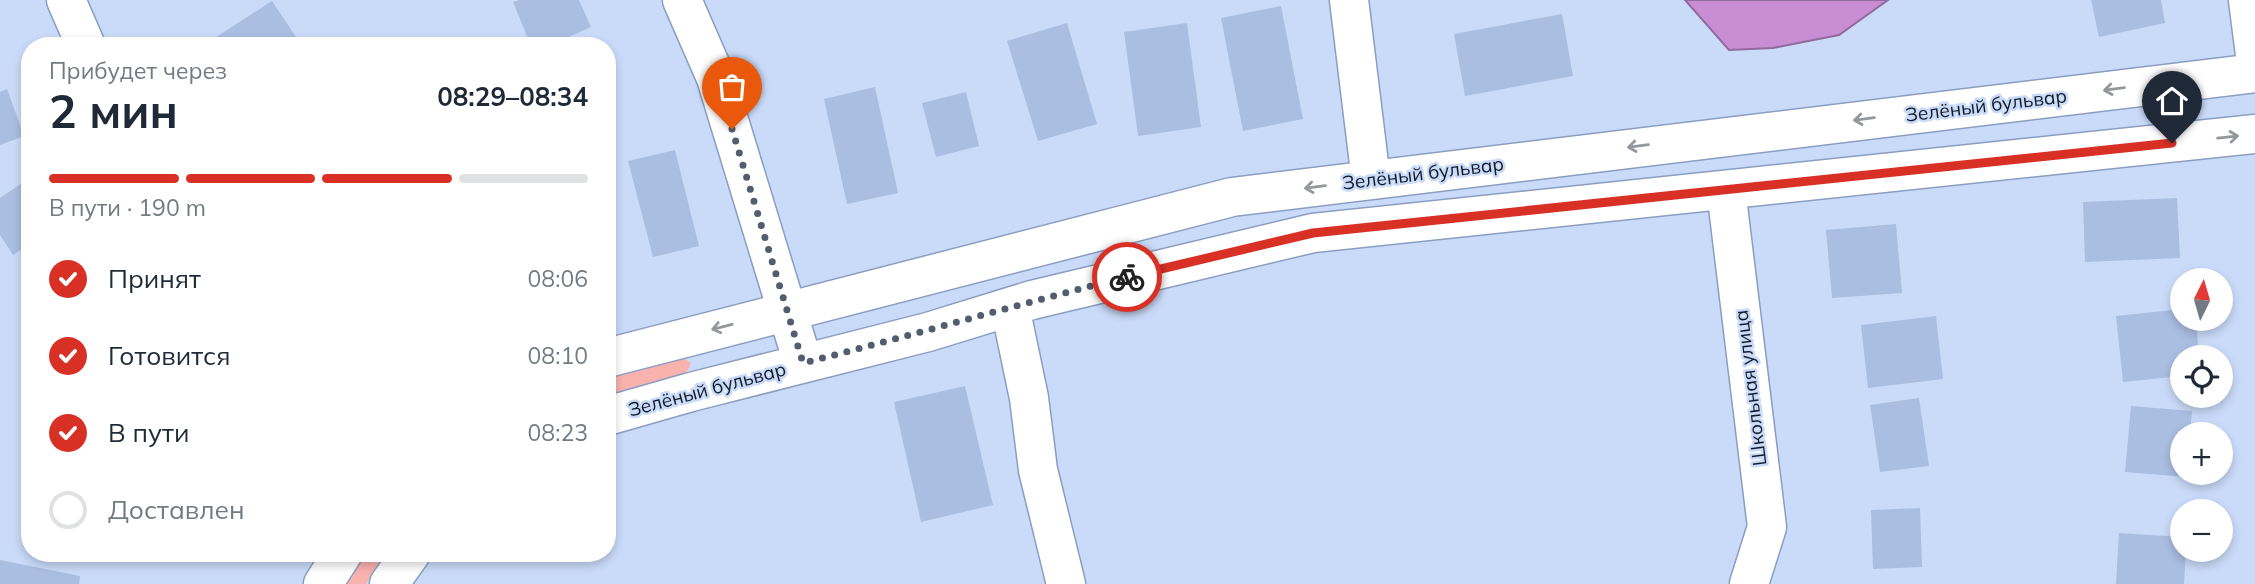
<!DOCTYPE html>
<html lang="ru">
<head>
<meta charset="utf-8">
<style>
	body { margin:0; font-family:Mulish,sans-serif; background:#f6f6f7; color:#1f2937; height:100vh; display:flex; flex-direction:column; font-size:26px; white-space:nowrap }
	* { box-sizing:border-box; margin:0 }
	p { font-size:23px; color:#747a83 }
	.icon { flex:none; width:38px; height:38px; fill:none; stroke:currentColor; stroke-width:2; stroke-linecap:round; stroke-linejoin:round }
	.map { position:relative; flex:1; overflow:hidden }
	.details { position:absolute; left:21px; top:37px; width:595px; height:525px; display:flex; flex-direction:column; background:#fff; border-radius:28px; box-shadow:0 4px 10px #0003 }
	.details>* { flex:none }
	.needle { width:46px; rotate:5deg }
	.tools { position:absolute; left:2170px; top:268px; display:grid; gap:14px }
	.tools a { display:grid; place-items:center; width:63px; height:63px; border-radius:50%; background:#fff; box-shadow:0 4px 10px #0003; font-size:35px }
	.pin { position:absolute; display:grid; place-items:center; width:60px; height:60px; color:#fff; margin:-72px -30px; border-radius:50% 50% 50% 0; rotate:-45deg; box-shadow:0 0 7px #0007 }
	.pin .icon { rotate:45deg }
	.courier { position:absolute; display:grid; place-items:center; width:70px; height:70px; margin:-35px; border:5px solid #d93025; border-radius:50%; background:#fff; color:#222; box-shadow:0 2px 9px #0007 }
	.headline em { font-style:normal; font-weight:700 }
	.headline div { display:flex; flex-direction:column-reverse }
	.headline { display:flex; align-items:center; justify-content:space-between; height:119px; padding:0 28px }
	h1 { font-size:46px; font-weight:700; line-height:52px }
	.bar { display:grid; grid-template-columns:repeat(4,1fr); gap:10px 7px; align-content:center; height:84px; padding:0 28px }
	.bar i { height:9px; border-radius:5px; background:#e0e1e3 }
	.bar .selected { background:#d93025 }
	.bar p { grid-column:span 4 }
	ol { padding:0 28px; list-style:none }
	li { display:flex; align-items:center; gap:21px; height:77px }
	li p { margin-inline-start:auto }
	li .icon { padding:7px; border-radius:50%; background:#d93025; color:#fff; stroke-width:4 }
	li:last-child { color:#747a83 }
	li i { width:38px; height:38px; border:4px solid #e0e1e3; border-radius:50% }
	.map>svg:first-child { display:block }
	.green { fill:#fab2af }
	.water { fill:#c88dd3; stroke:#916a9f; stroke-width:2 }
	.building { fill:#aabee2 }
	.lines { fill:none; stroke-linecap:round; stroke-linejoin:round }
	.minor-casing { stroke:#8a9ec1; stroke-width:41 }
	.minor { stroke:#fff; stroke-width:38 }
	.oneway { stroke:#94989d }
	.done { stroke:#525d70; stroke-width:7; stroke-dasharray:0 12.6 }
	.route { stroke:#d93025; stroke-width:9 }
	.labels { text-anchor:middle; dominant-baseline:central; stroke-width:5; stroke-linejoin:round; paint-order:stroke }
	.street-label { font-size:19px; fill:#121926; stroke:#cadbf9 }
</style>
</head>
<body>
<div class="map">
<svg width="2255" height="584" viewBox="0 0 2255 584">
	<rect width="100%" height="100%" fill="#cadbf9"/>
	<path class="green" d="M682,357L691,363L686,373L607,396V378Z
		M366,553H386L366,584H346Z"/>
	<path class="water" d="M1685,0H1888L1839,35L1773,48L1729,50Z"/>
	<path class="building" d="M519,0H579L591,27L548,46H531L513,2Z
		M2091,0H2161L2165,23L2099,37Z
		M272,1L302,46H209L207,43Z
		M1281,6L1303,119L1243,131L1221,18Z
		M1562,14L1573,76L1465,96L1454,34Z
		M1067,23L1097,124L1038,141L1007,41Z
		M1187,23L1201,127L1138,136L1124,32Z
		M875,87L898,193L847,204L824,99Z
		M7,89L24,136L0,145V92Z
		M966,92L979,146L936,157L922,103Z
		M675,150L699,246L653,257L628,161Z
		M28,179L30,244L13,255L0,235V198Z
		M2177,198L2180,258L2085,262L2083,202Z
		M1896,224L1902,293L1832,298L1826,230Z
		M2182,309V318H2196L2199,357H2182V376L2123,382L2116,316Z
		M1936,316L1943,379L1868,388L1861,325Z
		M965,386L993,505L921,522L894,402Z
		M1919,398L1929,466L1880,472L1870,405Z
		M2131,406L2192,411L2190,434H2182V472H2187L2186,477L2125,472Z
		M1920,508L1922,567L1873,569L1871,510Z
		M2119,533L2182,537V550H2186L2184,584H2116Z
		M0,560L80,576L79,584H0Z"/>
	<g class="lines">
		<g class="minor-casing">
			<path id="minor" d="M66,0L86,46
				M682,0L716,78L803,363
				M1349,0L1371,180
				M2248,0L2255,55
				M1726,190L1767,527L1749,584
				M1010,307L1029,398L1038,470L1066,584
				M607,358L1232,197L2255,73
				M607,416L691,392L928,332L1032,300L1313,233L2255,134
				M323,584L343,553
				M389,584L411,553"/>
		</g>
		<use href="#minor" class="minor"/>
	</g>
	<defs><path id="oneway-shaft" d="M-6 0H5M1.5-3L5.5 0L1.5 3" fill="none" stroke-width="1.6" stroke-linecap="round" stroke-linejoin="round" transform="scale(1.75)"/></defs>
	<g class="oneway">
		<use href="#oneway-shaft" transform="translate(2114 89) rotate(173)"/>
		<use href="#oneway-shaft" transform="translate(1864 119) rotate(173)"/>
		<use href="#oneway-shaft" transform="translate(2228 137) rotate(-6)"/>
		<use href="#oneway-shaft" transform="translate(1638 146) rotate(173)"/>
		<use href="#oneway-shaft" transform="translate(1315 187) rotate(173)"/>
		<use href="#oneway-shaft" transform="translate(722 327) rotate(166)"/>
	</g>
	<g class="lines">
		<path class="done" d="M732,129L803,363C911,336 1018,304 1127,277"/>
		<path class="route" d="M1127,277L1313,233L2172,143"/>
	</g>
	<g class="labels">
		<g class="street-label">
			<text transform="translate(1986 105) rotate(-7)">Зелёный бульвар</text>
			<text transform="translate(1423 173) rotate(-7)">Зелёный бульвар</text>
			<text transform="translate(1750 388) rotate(-97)">Школьная улица</text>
			<text transform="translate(707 389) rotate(-15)">Зелёный бульвар</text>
		</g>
	</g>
</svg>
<div class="tools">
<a><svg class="needle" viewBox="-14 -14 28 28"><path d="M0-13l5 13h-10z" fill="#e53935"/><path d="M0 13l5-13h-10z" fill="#747a83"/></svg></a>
<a><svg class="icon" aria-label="locate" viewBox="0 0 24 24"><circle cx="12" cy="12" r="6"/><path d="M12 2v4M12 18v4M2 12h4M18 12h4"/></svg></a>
<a>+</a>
<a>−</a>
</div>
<div class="pin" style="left:732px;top:129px;background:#ea580c"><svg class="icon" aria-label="bag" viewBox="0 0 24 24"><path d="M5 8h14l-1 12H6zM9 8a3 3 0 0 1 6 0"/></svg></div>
<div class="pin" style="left:2172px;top:143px;background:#1f2937"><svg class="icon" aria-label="home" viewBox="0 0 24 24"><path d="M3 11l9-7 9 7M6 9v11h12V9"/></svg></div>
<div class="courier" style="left:1127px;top:277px"><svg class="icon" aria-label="bike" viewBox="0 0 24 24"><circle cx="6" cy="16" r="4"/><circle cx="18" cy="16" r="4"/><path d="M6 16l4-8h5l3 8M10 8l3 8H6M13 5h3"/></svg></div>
<section class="details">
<div class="headline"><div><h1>2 мин</h1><p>Прибудет через</p></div><em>08:29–08:34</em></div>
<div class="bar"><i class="selected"></i><i class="selected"></i><i class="selected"></i><i></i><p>В пути · 190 m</p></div>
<ol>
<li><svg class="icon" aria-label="check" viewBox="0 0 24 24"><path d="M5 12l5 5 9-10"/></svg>Принят<p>08:06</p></li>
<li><svg class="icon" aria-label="check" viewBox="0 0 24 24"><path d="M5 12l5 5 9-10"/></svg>Готовится<p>08:10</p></li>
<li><svg class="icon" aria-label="check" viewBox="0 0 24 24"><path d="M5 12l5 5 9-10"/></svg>В пути<p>08:23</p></li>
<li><i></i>Доставлен</li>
</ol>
</section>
</div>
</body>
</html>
